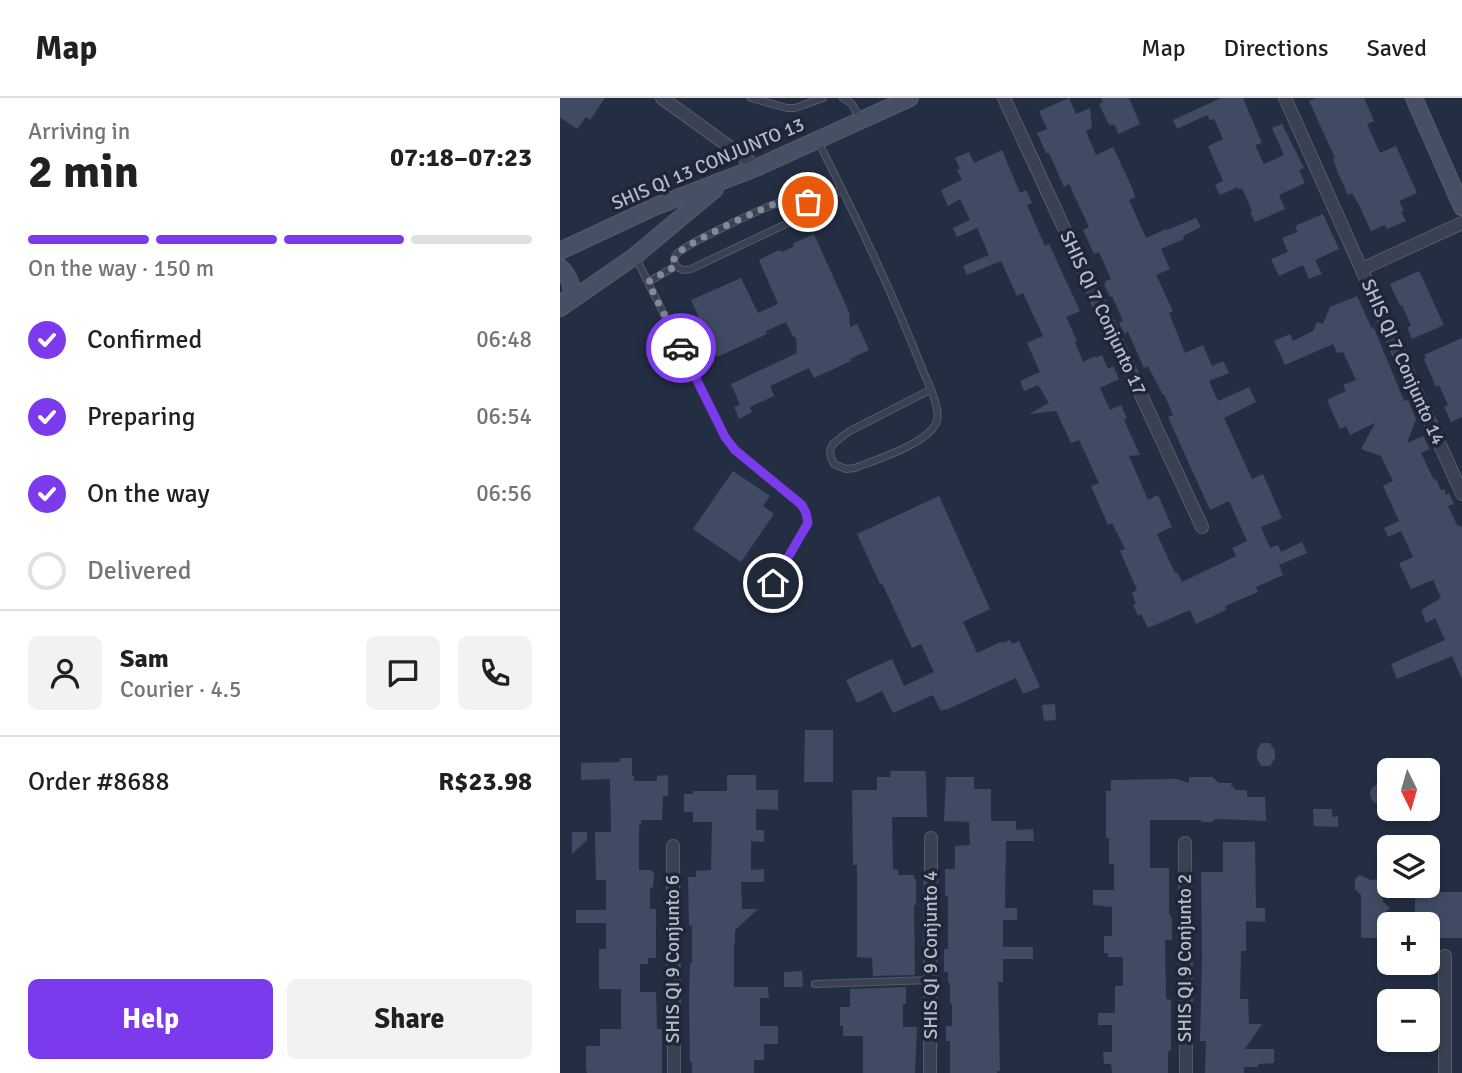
<!DOCTYPE html>
<html lang="en">
<head>
<meta charset="utf-8">
<style>
	body { margin:0; font-family:Signika,sans-serif; background:#f2f2f2; color:#202124; height:100vh; display:flex; flex-direction:column; font-size:26px; white-space:nowrap }
	* { box-sizing:border-box; margin:0 }
	p { font-size:23px; color:#757577 }
	.icon { flex:none; width:38px; height:38px; fill:none; stroke:currentColor; stroke-width:2; stroke-linecap:round; stroke-linejoin:round }
	.map { position:relative; flex:1; overflow:hidden }
	.details { display:flex; flex-direction:column; background:#fff; width:560px }
	.details>* { flex:none }
	.needle { width:46px; rotate:175deg }
	.fabs { position:absolute; left:817px; top:660px; display:grid; gap:14px }
	.fabs a { display:grid; place-items:center; width:63px; height:63px; border-radius:10px; background:#fff; box-shadow:0 4px 10px #0003; font-size:35px }
	.pin { position:absolute; display:grid; place-items:center; width:60px; height:60px; color:#fff; margin:-30px; border:4px solid #fff; border-radius:50%; box-shadow:0 2px 7px #0007 }
	.courier { position:absolute; display:grid; place-items:center; width:70px; height:70px; margin:-35px; border:5px solid #7c3aed; border-radius:50%; background:#fff; color:#222; box-shadow:0 2px 9px #0007 }
	.summary em { font-style:normal; font-weight:800 }
	.summary div { display:flex; flex-direction:column-reverse }
	.summary { display:flex; align-items:center; justify-content:space-between; height:119px; padding:0 28px }
	h1 { font-size:46px; font-weight:800; line-height:52px }
	.bar { display:grid; grid-template-columns:repeat(4,1fr); gap:10px 7px; align-content:center; height:84px; padding:0 28px }
	.bar i { height:9px; border-radius:5px; background:#e0e0e0 }
	.bar .selected { background:#7c3aed }
	.bar p { grid-column:span 4 }
	.line { display:flex; align-items:center; gap:18px; padding:0 28px; border-top:2px solid #e0e0e0 }
	.line div { flex:1 }
	.round { display:grid; place-items:center; flex:none; width:74px; height:74px; border-radius:10px; background:#f2f2f2 }
	ol { padding:0 28px; list-style:none }
	li { display:flex; align-items:center; gap:21px; height:77px }
	li p { margin-inline-start:auto }
	li .icon { padding:7px; border-radius:50%; background:#7c3aed; color:#fff; stroke-width:4 }
	li:last-child { color:#757577 }
	li i { width:38px; height:38px; border:4px solid #e0e0e0; border-radius:50% }
	.cta { display:flex; gap:14px; margin-top:auto; padding:14px 28px }
	.cta a { flex:1; height:80px; border-radius:10px; background:#7c3aed; color:#fff; font-size:28px; font-weight:800; line-height:80px; text-align:center }
	.cta a+a { background:#f2f2f2; color:#202124 }
	header { display:flex; align-items:center; gap:42px; box-sizing:border-box; height:98px; padding:0 35px; background:#fff; border-bottom:2px solid #e0e0e0 }
	header strong { font-size:33px }
	nav { display:flex; gap:38px; margin-inline-start:auto; font-size:24px }
	main { display:flex; flex:1; min-height:0 }
	.map>svg:first-child { display:block }
	.building { fill:#404b63 }
	.lines { fill:none; stroke-linecap:round; stroke-linejoin:round }
	.lane-casing { stroke:#545c6c; stroke-width:8 }
	.street-casing { stroke:#545c6c; stroke-width:14 }
	.secondary-casing { stroke:#545c6c; stroke-width:18 }
	.lane { stroke:#394152; stroke-width:6 }
	.street { stroke:#394152; stroke-width:12 }
	.secondary { stroke:#474f65; stroke-width:16 }
	.done { stroke:#838a9c; stroke-width:7; stroke-dasharray:0 12.6 }
	.route { stroke:#7c3aed; stroke-width:9 }
	.labels { text-anchor:middle; dominant-baseline:central; stroke-width:7; stroke-linejoin:round; paint-order:stroke }
	.street-label { font-size:19px; fill:#b6bccc; stroke:#1e2638 }
</style>
</head>
<body>
<header>
<strong>Map</strong>
<nav><a>Map</a><a>Directions</a><a>Saved</a></nav>
</header>
<main>
<section class="details">
<div class="summary"><div><h1>2 min</h1><p>Arriving in</p></div><em>07:18–07:23</em></div>
<div class="bar"><i class="selected"></i><i class="selected"></i><i class="selected"></i><i></i><p>On the way · 150 m</p></div>
<ol>
<li><svg class="icon" aria-label="check" viewBox="0 0 24 24"><path d="M5 12l5 5 9-10"/></svg>Confirmed<p>06:48</p></li>
<li><svg class="icon" aria-label="check" viewBox="0 0 24 24"><path d="M5 12l5 5 9-10"/></svg>Preparing<p>06:54</p></li>
<li><svg class="icon" aria-label="check" viewBox="0 0 24 24"><path d="M5 12l5 5 9-10"/></svg>On the way<p>06:56</p></li>
<li><i></i>Delivered</li>
</ol>
<div class="line" style="height:126px"><a class="round"><svg class="icon" aria-label="person" viewBox="0 0 24 24"><circle cx="12" cy="8" r="4"/><path d="M4 21q1-7 8-7t8 7"/></svg></a><div><b>Sam</b><p>Courier · 4.5</p></div><a class="round"><svg class="icon" aria-label="chat" viewBox="0 0 24 24"><path d="M4 5h16v11H9l-5 4z"/></svg></a><a class="round"><svg class="icon" aria-label="phone" viewBox="0 0 24 24"><path d="M5 4h4l2 5-3 2q2 4 5 5l2-3 5 2v4C11 20 4 13 5 4z"/></svg></a></div>
<div class="line" style="height:91px"><div>Order #8688</div><b>R$23.98</b></div>
<div class="cta"><a>Help</a><a>Share</a></div>
</section>
<div class="map">
<svg width="902" height="975" viewBox="0 0 902 975">
	<rect width="100%" height="100%" fill="#242e43"/>
	<path class="building" d="M0,0H45L30,22L26,19L17,31L0,19Z
		M509,0L516,16L530,10L532,30L526,33L536,57L553,49L573,92L575,99L569,102L586,140L606,131L607,132L636,120L641,129L623,138L624,141L601,151L610,171L596,177L613,213L609,215L625,255L643,247L652,268L663,263L669,275L649,283L658,303L689,289L696,304L664,320L692,381L703,376L722,420L701,429L710,450L718,447L721,454L742,444L747,455L719,467L723,477L696,489L698,494L665,508L666,512L636,526L630,512L588,530L581,516L578,518L573,507L576,506L572,495L577,492L560,453L565,451L552,425L548,427L531,388L539,385L519,342L511,345L496,313L469,316L489,305L478,287L464,293L460,283L480,274L467,245L483,238L463,195L457,198L441,163L407,177L403,168L429,157L417,130L397,139L393,130L410,122L400,101L388,108L381,92L402,82L397,72L400,71L395,60L409,54L414,65L442,52L460,95L466,92L472,105L467,107L485,148L489,146L520,213L506,219L517,243L515,244L523,264L535,258L536,260L542,257L548,271L553,268L559,281L540,290L550,312L561,307L567,320L564,322L580,357L569,358L588,402L598,397L612,429L597,436L615,475L617,474L622,484L676,458L672,450L687,443L669,403L650,412L608,319L613,317L604,296L603,297L588,268L584,270L568,234L564,236L559,225L563,223L552,198L550,199L544,186L546,185L545,183L551,181L539,154L534,156L523,132L529,129L509,86L504,89L489,55H486L477,35L487,31L479,13Z
		M541,0H569L580,26L558,36L555,27H549L539,6L543,4Z
		M661,0H683L702,45L695,47L704,66L724,57L712,30L722,26L744,70L739,72L745,85L719,97L725,111L695,124L690,114L692,113L682,90L679,92L678,89L660,97L655,87L663,83L648,48L663,41L654,21L650,22L647,17L617,31L613,22Z
		M756,0H804L814,23L807,26L820,55L836,48L857,95L839,103L844,113L841,114L846,123L827,131L825,127L811,133L800,109L792,95L788,97L778,75L773,61L775,60L749,3Z
		M763,116L779,151L755,162L762,176L749,181L743,167L719,178L711,161L728,154L722,140L738,134L735,128Z
		M254,136L289,214L290,229L297,226L309,252L290,261L291,263L254,280L249,270L210,288L214,298L190,309L192,314L179,321L174,309L180,307L171,286L237,255L236,240L233,238L226,224L206,233L207,236L157,259L131,202L181,180L198,215L218,206L199,162L219,152L222,154L233,149L234,145Z
		M859,173L884,227L852,241L847,229L851,228L842,207L840,208L830,186Z
		M797,198L812,231L814,230L844,303L848,302L856,321L847,345L863,338L870,351L861,355L874,382L876,381L881,392L884,391L886,397L889,395L894,406L888,408L897,427L902,429V581L892,558L837,581L831,566L885,542L875,520L866,525L861,512L881,500L873,482L851,491L839,465L853,459L841,433L828,439L824,430L839,423L823,388L833,383L821,358L801,351L815,325L790,337L786,328L780,331L767,302L786,293L783,287L796,282L783,254L777,255L773,246L725,267L714,243L730,236L733,243L753,233L757,224L763,226L770,209Z
		M902,240V319L891,324L884,309L888,307L879,287L876,289L864,261L866,260L864,257Z
		M173,373L210,398L203,408L214,416L181,464L133,431Z
		M379,398L430,511L403,524L417,555L441,544L442,545L450,542L452,546L459,543L480,589L463,596L456,580L386,612V611L381,613L373,597L333,615L322,593L297,605L286,582L332,561L344,588L374,574L361,546L352,550L322,485L320,486L297,436Z
		M495,606L496,622L484,623L482,607Z
		M245,632H273V684H244Z
		M701,645H710L715,653V660L710,668H701L697,660V653Z
		M60,660H72V678H74V683H97V678L108,677V698H103L102,722H81V727H79V772H92V774H94L93,789L90,790V811H96V860H88V866H80V894H96L97,931H102V975H27L26,969V948H40V931H61V891H39V851H46V825H16V812H46V782H36L35,734H51L50,681L21,682V665L60,664Z
		M331,673H365L366,678L367,719H332L333,771L338,772V777H354V781H356V807H354L355,877L313,878L312,860L297,859V767H293L292,692H317V679H330Z
		M167,677H196V692H218V712L196,711V732H204V744L191,743V772L204,771V784H181L182,811H198L175,832V846H174V889H208L209,900H200V928H218V946H204V962H194V975H132V964H130L129,905L130,865H132V828L129,827L128,779H136V773L151,772L152,724H133V714H124V696H133V693H167Z
		M386,679H414V691H431V723H456V732L473,731L474,743H446L445,810H457V822H443V849H473V861H443V884H438L440,973H437V975H390V943H386V928H392V906L390,905V885H388V874H384V851H388V798H385V771H395V748L410,747L409,724L384,723Z
		M629,679H652L659,685H672L671,689H674V692H687V699H705L706,723L659,721L653,722V724H641V722H590V770H609V815L612,821V842H605L606,901L611,902V953H608V975H552L551,966H544L543,954H552V927H538V915H555V888H563V859H548V855H544V838H552V809L533,807V792H554V766H549V740H546V693H551V682L616,681L629,685Z
		M810 696a10 10 0 1 1 20 0a10 10 0 1 1-20 0Z
		M753,711H772V719L778,718V729L754,728Z
		M12,734H27V742L12,756Z
		M663,744H695L696,810H705V824L686,823V853H681L680,901H688L689,926H702L685,951H714V965L698,966V969H684V975H645L646,943H640L642,863L641,774H663Z
		M800,777L811,782L822,781L823,804L830,810L825,814L824,840H801V797L795,791V781Z
		M855,794H902V840H868V826H855Z
		M242,873L243,889H224V874Z
		M346,889V906H343V929H357L355,975H303V938H283V928H280V909H290V891Z"/>
	<g class="lines">
		<g class="lane-casing">
			<path id="lane" d="M191,0L227,10H235L263,0
				M283,0L292,6L300,21
				M258,43C295,117 331,191 361,268C366,281 381,309 377,323C370,345 315,362 295,370L286,371L274,366L271,360L270,352L273,346L288,334L370,292
				M76,160L165,339L175,352L241,407L246,415L248,425L213,485
				M116,168C114,163 113,162 116,157C123,147 210,106 225,103C229,102 237,101 241,102C251,104 241,105 252,104C262,104 273,96 282,91
				M116,168C121,172 124,173 131,171L226,126C236,121 246,117 248,104
				M88,184L116,168
				M255,886L370,882"/>
		</g>
		<g class="street-casing">
			<path id="street" d="M102,0L189,63
				M444,0L642,429
				M725,0L902,396
				M802,171L902,125
				M625,745L626,975
				M113,748L114,975
				M885,858V975
				M370,975L371,740"/>
		</g>
		<g class="secondary-casing">
			<path id="secondary" d="M854,0L902,109
				M0,153L94,109L198,69L350,0
				M0,169C8,177 11,183 12,195L4,205
				M0,210L75,158L155,91"/>
		</g>
		<use href="#lane" class="lane"/>
		<use href="#street" class="street"/>
		<use href="#secondary" class="secondary"/>
	</g>
	<g class="lines">
		<path class="done" d="M121,250L88,184L116,168C114,163 113,162 116,157C124,146 204,109 220,104C229,102 240,100 248,104"/>
		<path class="route" d="M121,250L165,339L175,352L242,407L246,415L248,425L213,485"/>
	</g>
	<g class="labels">
		<g class="street-label">
			<text transform="translate(148 66) rotate(-23)">SHIS QI 13 CONJUNTO 13</text>
			<text transform="translate(543 215) rotate(65)">SHIS QI 7 Conjunto 17</text>
			<text transform="translate(843 264) rotate(66)">SHIS QI 7 Conjunto 14</text>
			<text transform="translate(371 857) rotate(-90)">SHIS QI 9 Conjunto 4</text>
			<text transform="translate(625 860) rotate(-90)">SHIS QI 9 Conjunto 2</text>
			<text transform="translate(113 861) rotate(-90)">SHIS QI 9 Conjunto 6</text>
		</g>
	</g>
</svg>
<div class="fabs">
<a><svg class="needle" viewBox="-14 -14 28 28"><path d="M0-13l5 13h-10z" fill="#e53935"/><path d="M0 13l5-13h-10z" fill="#757577"/></svg></a>
<a><svg class="icon" aria-label="layers" viewBox="0 0 24 24"><path d="M12 4l9 5-9 5-9-5zM3 14l9 5 9-5"/></svg></a>
<a>+</a>
<a>−</a>
</div>
<div class="pin" style="left:248px;top:104px;background:#ea580c"><svg class="icon" aria-label="bag" viewBox="0 0 24 24"><path d="M5 8h14l-1 12H6zM9 8a3 3 0 0 1 6 0"/></svg></div>
<div class="pin" style="left:213px;top:485px;background:#1f2937"><svg class="icon" aria-label="home" viewBox="0 0 24 24"><path d="M3 11l9-7 9 7M6 9v11h12V9"/></svg></div>
<div class="courier" style="left:121px;top:250px"><svg class="icon" aria-label="car" viewBox="0 0 24 24"><path d="M5 17H2v-5l4-1 3-4h7l3 4 3 1v5h-3M9 17h6M6 11h13"/><circle cx="7" cy="17" r="2"/><circle cx="17" cy="17" r="2"/></svg></div>
</div>
</main>
</body>
</html>
